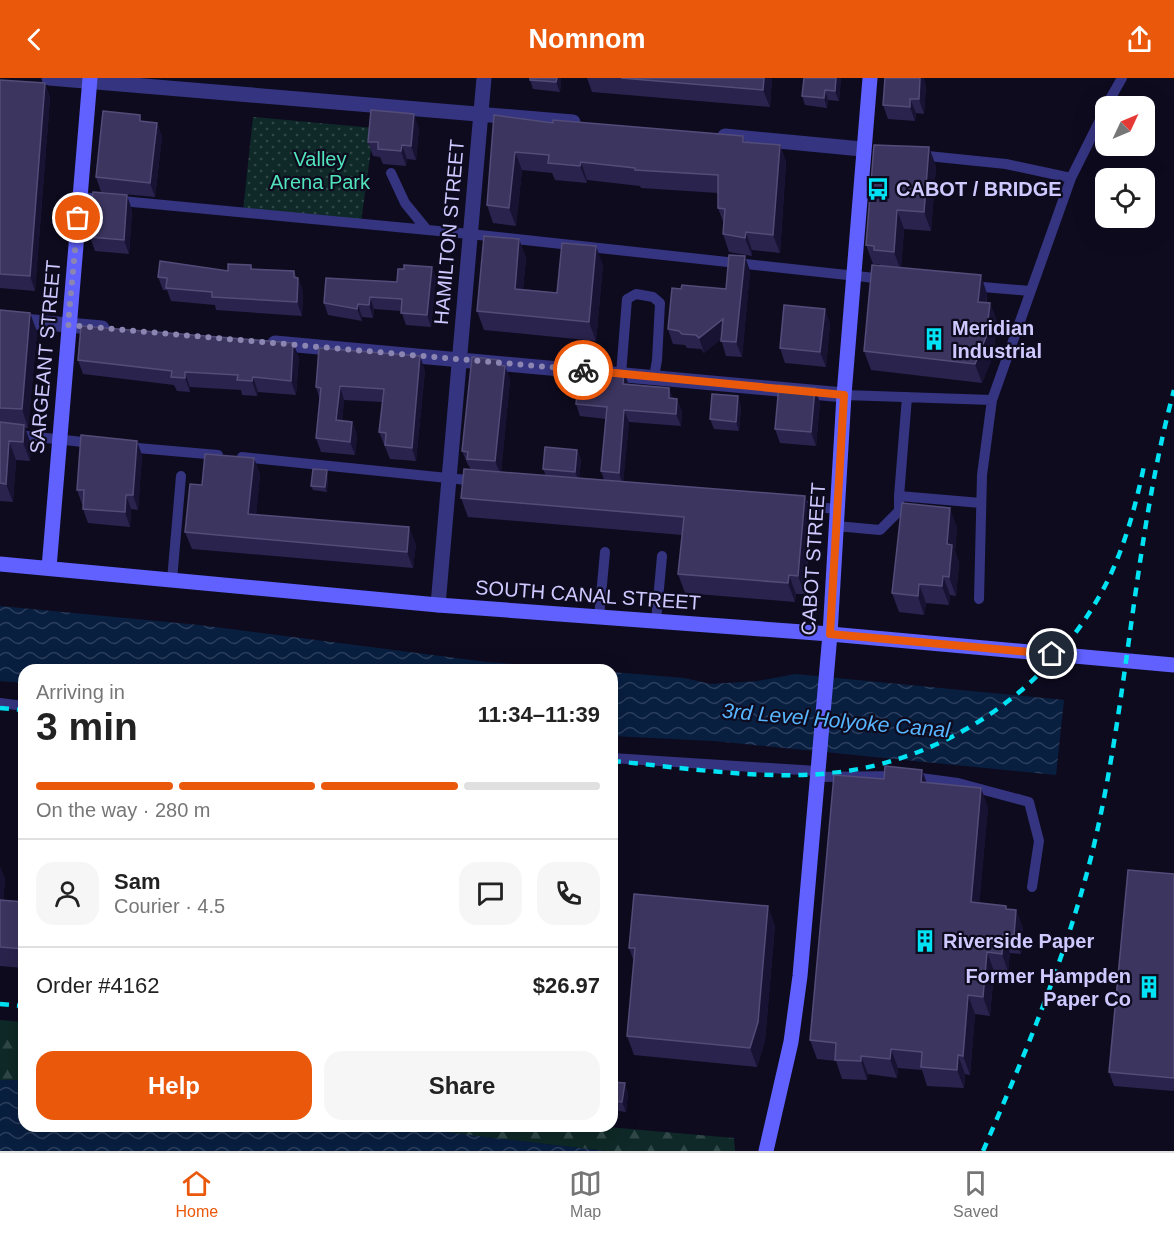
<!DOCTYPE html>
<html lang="en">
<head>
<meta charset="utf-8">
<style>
	body { margin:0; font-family:Arial,sans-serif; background:#f6f6f6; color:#222; height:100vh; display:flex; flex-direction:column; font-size:22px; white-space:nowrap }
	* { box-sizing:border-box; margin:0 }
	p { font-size:20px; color:#767676 }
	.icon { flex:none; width:33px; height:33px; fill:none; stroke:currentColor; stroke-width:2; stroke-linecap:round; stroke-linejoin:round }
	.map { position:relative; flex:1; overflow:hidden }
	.side { position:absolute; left:18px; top:586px; width:600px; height:468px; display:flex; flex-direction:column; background:#fff; border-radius:18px; box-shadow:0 6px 24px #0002 }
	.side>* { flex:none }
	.needle { width:39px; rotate:46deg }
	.tools { position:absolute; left:1095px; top:18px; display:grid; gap:12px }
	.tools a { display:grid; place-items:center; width:60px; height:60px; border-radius:12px; background:#fff; box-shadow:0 6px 24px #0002; font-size:30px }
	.pin { position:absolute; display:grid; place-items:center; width:51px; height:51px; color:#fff; margin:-26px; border:3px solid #fff; border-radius:50%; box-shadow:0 2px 6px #0007 }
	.courier { position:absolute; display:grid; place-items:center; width:60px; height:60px; margin:-30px; border:4px solid #ea580c; border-radius:50%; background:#fff; color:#222; box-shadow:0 2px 8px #0007 }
	.summary em { font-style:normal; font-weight:700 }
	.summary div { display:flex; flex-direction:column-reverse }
	.summary { display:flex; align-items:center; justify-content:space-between; height:102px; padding:0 18px }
	h1 { font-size:39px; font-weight:700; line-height:45px }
	.bar { display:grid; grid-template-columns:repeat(4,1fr); gap:9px 6px; align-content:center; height:72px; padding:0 18px }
	.bar i { height:8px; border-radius:4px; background:#e0e0e0 }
	.bar .active { background:#ea580c }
	.bar p { grid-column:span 4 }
	.line { display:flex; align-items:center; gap:15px; padding:0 18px; border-top:2px solid #e0e0e0 }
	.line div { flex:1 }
	.round { display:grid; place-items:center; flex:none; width:63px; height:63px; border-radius:18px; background:#f6f6f6 }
	.cta { display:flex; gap:12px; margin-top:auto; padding:12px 18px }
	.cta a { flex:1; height:69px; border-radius:18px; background:#ea580c; color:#fff; font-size:24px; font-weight:700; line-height:69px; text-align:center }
	.cta a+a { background:#f6f6f6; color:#222 }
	header { display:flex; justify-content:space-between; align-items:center; height:78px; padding:0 18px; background:#ea580c; color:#fff; font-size:27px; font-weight:700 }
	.menu { display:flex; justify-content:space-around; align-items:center; height:84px; border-top:2px solid #e0e0e0; background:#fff; font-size:16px; color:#767676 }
	.menu a { display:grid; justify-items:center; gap:3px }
	.menu .active { color:#ea580c }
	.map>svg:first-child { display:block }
	.forest { fill:url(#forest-firs) }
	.park { fill:url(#park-dots) }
	.water { fill:url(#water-waves) }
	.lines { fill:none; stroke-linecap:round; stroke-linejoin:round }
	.lane { stroke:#353480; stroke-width:10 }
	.street { stroke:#353480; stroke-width:15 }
	.secondary { stroke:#6061ff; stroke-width:15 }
	.rail { stroke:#00e3f4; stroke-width:4.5; stroke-dasharray:9 8; stroke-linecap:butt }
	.wall { fill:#2a234d }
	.shaded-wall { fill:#181233 }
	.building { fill:#3c3560; stroke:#534c79; stroke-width:1.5 }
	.done { stroke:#8b86b1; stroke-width:6; stroke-dasharray:0 10.8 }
	.route { stroke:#ea580c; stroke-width:8 }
	.labels { text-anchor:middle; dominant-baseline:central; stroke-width:4.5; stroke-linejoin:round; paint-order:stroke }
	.park-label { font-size:20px; fill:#51e3ba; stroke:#0e0b1f }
	.poi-label { font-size:20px; font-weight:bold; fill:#cec9ff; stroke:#0e0b1f; text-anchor:start }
	.street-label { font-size:20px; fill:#cec9ff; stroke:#0e0b1f }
	.water-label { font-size:21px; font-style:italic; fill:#57b6ff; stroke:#0e0b1f }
</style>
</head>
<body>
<header><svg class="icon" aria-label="back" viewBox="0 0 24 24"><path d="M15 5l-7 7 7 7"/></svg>Nomnom<svg class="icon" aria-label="share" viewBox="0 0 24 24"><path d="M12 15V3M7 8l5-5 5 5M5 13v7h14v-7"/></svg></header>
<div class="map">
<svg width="1174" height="1073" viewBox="0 0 1174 1073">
	<defs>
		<pattern id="forest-firs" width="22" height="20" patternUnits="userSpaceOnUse" patternTransform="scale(1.5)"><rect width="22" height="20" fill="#0e2927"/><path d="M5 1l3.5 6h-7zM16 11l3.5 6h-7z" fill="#304747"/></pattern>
		<pattern id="park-dots" width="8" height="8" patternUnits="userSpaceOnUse" patternTransform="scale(1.5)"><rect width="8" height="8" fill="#0e2927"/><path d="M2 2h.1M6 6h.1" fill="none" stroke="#304747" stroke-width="1.8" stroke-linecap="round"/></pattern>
		<pattern id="water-waves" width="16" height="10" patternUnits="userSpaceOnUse" patternTransform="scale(1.5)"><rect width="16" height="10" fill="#091f40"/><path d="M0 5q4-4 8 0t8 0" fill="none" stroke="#2c3e5d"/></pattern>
	</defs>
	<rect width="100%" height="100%" fill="#0e0b1f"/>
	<path class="forest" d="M0,942L24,944V1002H0Z
		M395,1049H607L734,1060L735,1073H606Z"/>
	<path class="park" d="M253,39L374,50L361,144L243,133Z"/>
	<path class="water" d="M0,528L199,547L487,584L595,592H24V605L0,603Z
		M612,594L684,600L711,606L758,603L795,596L1064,622L1056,697L714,663L612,658Z
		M0,1002H24V1048H395L606,1073H0Z"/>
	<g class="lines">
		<path class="lane" d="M1106,28L1122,0
			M918,77L1006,86L1071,100
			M391,95L405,125L427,152
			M80,119L470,156L884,201
			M971,208L1030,213
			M621,296L627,221L636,216L653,219L660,225L657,282L654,299
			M844,317L992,322
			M0,355L92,365
			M126,369L218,377
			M242,379L477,403
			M899,418L907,319
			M795,427L837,431
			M836,448L880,452L899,433V418L981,425
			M172,502L181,398
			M979,521L982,397L992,322L1071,100L1106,30
			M599,539L605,474
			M656,543L662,478
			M0,625L24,628
			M612,680L817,693
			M817,699L897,698
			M913,699L958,705L1029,724L1039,763L1032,809"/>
		<path class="street" d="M49,0L573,44
			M725,58L862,71
			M0,241L102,250
			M275,265L844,317
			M438,527L484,0"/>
		<path class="secondary" d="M0,486L438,527L830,556L1174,587
			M49,490L90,0
			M766,1073L791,964L800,898L830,556L844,317L870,0"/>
		<path class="rail" d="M0,630L24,632
			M612,683C678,689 755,701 821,696C943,687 1055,610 1109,500C1126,464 1136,426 1144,388
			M0,926L24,928
			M983,1073C1026,974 1069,872 1094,767C1129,617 1134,461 1174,312"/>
	</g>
	<path class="wall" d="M561,0L560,14L533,11L530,2Z
		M587,0H772L770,29L592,14Z
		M841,0L839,23L828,22L827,30L805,27L802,18Z
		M0,2L45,5L50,20L35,213L0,210Z
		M926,7L924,36L916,35L915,43L888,41L883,27Z
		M494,37L553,45L743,58L745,64L780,67L786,84L780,175L752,172V178L729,174L723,156L724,146L718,130V115L641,110L640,108L587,102V105L555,102L552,95L522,92L516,148L493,145L487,127Z
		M142,43L157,45L162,59L155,119L101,114L96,99Z
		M419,50L416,82L407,81L406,88L383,86L380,79L373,78L368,64Z
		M936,88L931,153L904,151L901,190L987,216V224L990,225L997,244L993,278L982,305L871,292L864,273L880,187L879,186H873L866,167Z
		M132,132L129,176L95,173L90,159V156L87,147Z
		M519,161L526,180L523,211L557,215L603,187L596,263L484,252L477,233Z
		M251,187L252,191L294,193L297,200H298L303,213L302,238L216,232L215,227L171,223L167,212H163L158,199L228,193Z
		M432,189L436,201L431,249L406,247L401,233L374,231L373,240L362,239V243L328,237L324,225L397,204L404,191Z
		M750,193L742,279L726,278L721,261L704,275L701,271L687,270L685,267L673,266L668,251L681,211H726Z
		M0,232L30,235L37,254L28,350H25L31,366L30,383L16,382L13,424L0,423Z
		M830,245L826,289L785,285L780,270Z
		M299,279L296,317L258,314L257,318L242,317L241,312L190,309V314L177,313L174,307L83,296L78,282Z
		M499,282L501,288H505L510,302L501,394L546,398L543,391L577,372L581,382L579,400L604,402L601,393L606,341L580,338L576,326L624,295L629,307L669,310L673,321L682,333L681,348L629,344L623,404L805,418L812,437L805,516H796L795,524L685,515L678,496L682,457L468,439L461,420L471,392L469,388L468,387L462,373Z
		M425,292L416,383L390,381L379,354L382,324L344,322L342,343L352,344L357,357L355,377L321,374L316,360L320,322L316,309Z
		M815,310L820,325L816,368L780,365L775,351Z
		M741,328L739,353L714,351L710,341Z
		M142,377L138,432L131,431L130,449L88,445L83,431V426H82L77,412Z
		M254,380L260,397L256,436L416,466L413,490L192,471L185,454L202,407Z
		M328,397L327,414L313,412L311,408Z
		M957,449L955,473L959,485L956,518L950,517L949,527L926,525L924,537L899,534L892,515Z
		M927,705L988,729L979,825L1008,832H1016L1023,851L1021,876L1010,875L1008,894L994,893L990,938L975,936L970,997L965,996L964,1010L927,1008L922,992L898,990L897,1000L868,996L867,1002L842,1001L836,983L817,981L810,962Z
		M0,789L5,801L3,822L24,824V890L0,888Z
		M1174,796V1013L1114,1008L1109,994Z
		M775,847L765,963L757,989L634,977L627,958L634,884L629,870Z
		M612,1004L628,1015L626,1034L612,1032Z"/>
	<path class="shaded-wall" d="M557,0H561L560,14L556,4Z
		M764,0H772L770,29L763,12Z
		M836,0H841L839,23L835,13Z
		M920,0H924L926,7L924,36L919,21Z
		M45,5L50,20L35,213L30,198Z
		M825,12L828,22L827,30L824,20Z
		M910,21L916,35L915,43L910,29Z
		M414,36L419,50L416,82L411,68Z
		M157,45L162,59L155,119L150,105Z
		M402,67L407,81L406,88L401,73Z
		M780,67L786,84L780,175L773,157Z
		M929,69L936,88L931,153L924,134Z
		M515,74L522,92L516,148L509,130Z
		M581,84L587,102V105L580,88Z
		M127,117L132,132L129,176L124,162Z
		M897,132L904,151L901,193L894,174Z
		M746,154L752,172V178L745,160Z
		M519,161L526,180L521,230L515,211Z
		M596,168L603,187L596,263L589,244Z
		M745,178L750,193L742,279L736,264Z
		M432,189L436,201L431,249L427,237Z
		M294,193L298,204V200L303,213L302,238L297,224Z
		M981,197L987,216L985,243L978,224Z
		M370,219L374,231L373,240L369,227Z
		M990,225L997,244L993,278L982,305L975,286Z
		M358,226L362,239V243L357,231Z
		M825,231L830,245L826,289L820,274Z
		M30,235L37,254L28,350L22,331Z
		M723,241L728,256L704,275L699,260Z
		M293,265L299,279L296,317L291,303Z
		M420,278L425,292L416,383L412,370Z
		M499,282L504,296L505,288L510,302L501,397L495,383Z
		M185,294L190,309V314L185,300Z
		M624,295L629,307L623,306Z
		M253,299L258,314L257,318L252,303Z
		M340,308L344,322L341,356L336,342Z
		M669,310L674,322L669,320Z
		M815,310L820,325L816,368L811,354Z
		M738,318L741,328L739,353L736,344Z
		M677,321L682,333L681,348L676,336Z
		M624,332L629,344L623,407L619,395Z
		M352,344L357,357L355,377L350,364Z
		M24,347L31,366L30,383L23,364Z
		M9,363L16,382L13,424L6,406Z
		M137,363L142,377L138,432L133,417Z
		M577,372L581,382L579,403L575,394Z
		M254,380L260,397L255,452L248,436Z
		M327,392L328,397L327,414L325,409Z
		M126,417L131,431L130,449L125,434Z
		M805,418L812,437L805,516L798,498Z
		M950,430L957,449L955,473L959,485L956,518L949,499L947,466Z
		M409,449L416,466L413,490L407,474Z
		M789,497L796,516L795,524L788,505Z
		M943,498L950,517L949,527L942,508Z
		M919,506L926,525L924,537L918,518Z
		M922,692L929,711L921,704Z
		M981,710L988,729L978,843L971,824Z
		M0,789L5,801L2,840L0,836Z
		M768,828L775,847L765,963L757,989L750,970Z
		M1016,832L1023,851L1021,876L1014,857Z
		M1003,856L1010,875L1008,894L1002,876Z
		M987,874L994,893L990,938L983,919Z
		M968,917L975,936L970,997L963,978Z
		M891,971L898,990L897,1000L890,981Z
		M958,977L965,996L964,1010L957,992Z
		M861,978L868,996L867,1002L861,983Z
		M625,1005L628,1015L626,1034L622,1024Z"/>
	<path class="building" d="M530,0H557L556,4L530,2Z
		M621,0H764L763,12Z
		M804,0H836L835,13L825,12L824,20L802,18Z
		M885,0H920L919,21H910V29L883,27Z
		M0,2L45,5L30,198L0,196Z
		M371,32L414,36L411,68L402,67L401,73L378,71V64H368Z
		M103,33L140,37V43L157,45L150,105L96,99Z
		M494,37L553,45V42L743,58V64L780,67L773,157L746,154L745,160L723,156L725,131L718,130V97L635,92V90L581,84L580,88L548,85L549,77L515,74L509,130L487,127Z
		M874,67L929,69L924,134L897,132L894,174L874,172V168L866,167Z
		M93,114L127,117L124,162L90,159L91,148L87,147L89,121L92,122Z
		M484,158L519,161L515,211L557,215L562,165L596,168L589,244L477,233Z
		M729,177L745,178L736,264L721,263L723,241L699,260L696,257L682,256L679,253L668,251L672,210L681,211L682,207L726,211Z
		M160,183L228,193V186L251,187V191L294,193V199L298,200L297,224L212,219V214L166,210L167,200L158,199Z
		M404,187L432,189L427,237L401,235L402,221L370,219L369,227L358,226L357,231L324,225L326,200L397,204L398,191H404Z
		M872,187L981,197L978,224L990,225L986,259L975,286L864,273Z
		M784,227L825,231L820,274L780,270Z
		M0,232L30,235L22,331L0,330Z
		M81,248L293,265L291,303L253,299L252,303L237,302L238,297L185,294V300L171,299L172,293L78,282Z
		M319,270L420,278L412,370L385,367L386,355L379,354L384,311L340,308L336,342L352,344L350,364L316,360L321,310L316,309Z
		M472,279L499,282L498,287L505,288L495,383L467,381L468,374L462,373Z
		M579,291L624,295L623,306L669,310V320L677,321L676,336L624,332L619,395L601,393L607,329L576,326Z
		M779,307L815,310L811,354L775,351Z
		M712,316L738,318L736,344L710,341Z
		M0,344L24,347L23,364L9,363L6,406L0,405Z
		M81,357L137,363L133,417H126L125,434L83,431L84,412H77Z
		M545,369L577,372L575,394L543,391Z
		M205,376L254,380L248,436L409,449L407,474L185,454L190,406L202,407Z
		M313,391L327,392L325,409L311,408Z
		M464,391L805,418L798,498L789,497L788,505L678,496L684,439L461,420Z
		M902,425L950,430L947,466L952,467L949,499L943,498L942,508L919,506L918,518L892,515Z
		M885,688L922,692L921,704L981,710L971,824L1006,828V831L1016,832L1014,857L1003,856L1002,876L987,874L983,919L968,917L963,978L958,977L957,992L921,989L922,974L891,971L890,981L861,978V983L835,982L836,965L810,962L834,697L884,701Z
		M1128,792L1174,796V1000L1109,994Z
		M634,816L768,828L758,944L750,970L627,958L635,870H629Z
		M0,822L24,824V871L0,869Z
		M612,1004L625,1005L622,1024L612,1023Z"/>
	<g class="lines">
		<path class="done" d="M78,140L68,247L583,292"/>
		<path class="route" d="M583,292L844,317L830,556L1052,576"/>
	</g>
	<defs>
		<g id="bus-bare" transform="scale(1.8)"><path d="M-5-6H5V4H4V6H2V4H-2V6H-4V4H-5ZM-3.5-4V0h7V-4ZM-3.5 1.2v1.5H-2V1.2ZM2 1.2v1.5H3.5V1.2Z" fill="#00e3f4" stroke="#0e0b1f" stroke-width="2.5" paint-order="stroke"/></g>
		<g id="building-bare" transform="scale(1.8)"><path d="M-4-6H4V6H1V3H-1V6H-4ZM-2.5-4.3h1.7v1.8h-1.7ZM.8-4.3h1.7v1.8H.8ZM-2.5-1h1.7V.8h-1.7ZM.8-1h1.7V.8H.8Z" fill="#00e3f4" stroke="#0e0b1f" stroke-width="2.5" paint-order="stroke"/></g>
	</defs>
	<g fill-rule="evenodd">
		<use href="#bus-bare" x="878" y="111"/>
		<use href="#building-bare" x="934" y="261"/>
		<use href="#building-bare" x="925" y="863"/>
		<use href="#building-bare" x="1149" y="909"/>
	</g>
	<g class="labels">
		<g class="park-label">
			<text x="320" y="81">Valley<tspan x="320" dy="23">Arena Park</tspan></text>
		</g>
		<g class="poi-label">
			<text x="896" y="111">CABOT / BRIDGE</text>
			<text x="952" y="250">Meridian<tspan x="952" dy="23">Industrial</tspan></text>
			<text x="943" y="863">Riverside Paper</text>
			<text x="1131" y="898" text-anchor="end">Former Hampden<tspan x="1131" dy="23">Paper Co</tspan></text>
		</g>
		<g class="street-label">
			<text transform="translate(449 154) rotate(-85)">HAMILTON STREET</text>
			<text transform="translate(45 279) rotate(-85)">SARGEANT STREET</text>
			<text transform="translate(813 481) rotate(-86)">CABOT STREET</text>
			<text transform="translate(588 517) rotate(4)">SOUTH CANAL STREET</text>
		</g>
		<g class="water-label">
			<text transform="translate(836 642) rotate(5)">3rd Level Holyoke Canal</text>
		</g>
	</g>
</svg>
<div class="tools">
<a><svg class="needle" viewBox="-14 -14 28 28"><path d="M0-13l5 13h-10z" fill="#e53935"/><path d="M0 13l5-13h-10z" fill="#767676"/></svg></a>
<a><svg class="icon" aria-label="locate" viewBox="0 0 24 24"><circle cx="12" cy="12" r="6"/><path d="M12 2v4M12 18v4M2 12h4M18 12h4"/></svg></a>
</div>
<div class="pin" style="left:78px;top:140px;background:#ea580c"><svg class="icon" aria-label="bag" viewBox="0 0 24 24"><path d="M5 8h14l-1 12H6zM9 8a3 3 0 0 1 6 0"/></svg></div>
<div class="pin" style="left:1052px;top:576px;background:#1f2937"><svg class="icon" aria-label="home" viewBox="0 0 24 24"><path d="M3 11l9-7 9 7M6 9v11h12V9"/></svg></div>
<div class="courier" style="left:583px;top:292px"><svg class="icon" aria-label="bike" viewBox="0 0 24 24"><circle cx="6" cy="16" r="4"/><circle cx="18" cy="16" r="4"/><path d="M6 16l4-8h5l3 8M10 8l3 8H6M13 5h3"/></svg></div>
<section class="side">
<div class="summary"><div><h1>3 min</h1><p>Arriving in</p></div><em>11:34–11:39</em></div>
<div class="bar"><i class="active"></i><i class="active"></i><i class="active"></i><i></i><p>On the way · 280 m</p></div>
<div class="line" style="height:108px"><a class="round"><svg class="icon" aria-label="person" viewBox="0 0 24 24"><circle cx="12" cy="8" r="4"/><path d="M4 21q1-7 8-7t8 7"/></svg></a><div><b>Sam</b><p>Courier · 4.5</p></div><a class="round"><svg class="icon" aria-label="chat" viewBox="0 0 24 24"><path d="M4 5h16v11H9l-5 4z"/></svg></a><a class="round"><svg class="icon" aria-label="phone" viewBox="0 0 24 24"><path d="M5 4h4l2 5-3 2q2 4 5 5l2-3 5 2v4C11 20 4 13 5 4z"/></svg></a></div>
<div class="line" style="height:78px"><div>Order #4162</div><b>$26.97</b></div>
<div class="cta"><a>Help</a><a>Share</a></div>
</section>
</div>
<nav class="menu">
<a class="active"><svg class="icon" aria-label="home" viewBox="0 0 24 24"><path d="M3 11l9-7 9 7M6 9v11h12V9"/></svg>Home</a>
<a><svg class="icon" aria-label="map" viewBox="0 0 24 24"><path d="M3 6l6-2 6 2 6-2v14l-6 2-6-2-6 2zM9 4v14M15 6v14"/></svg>Map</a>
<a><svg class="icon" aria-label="saved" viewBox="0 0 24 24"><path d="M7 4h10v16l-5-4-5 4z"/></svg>Saved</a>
</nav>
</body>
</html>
